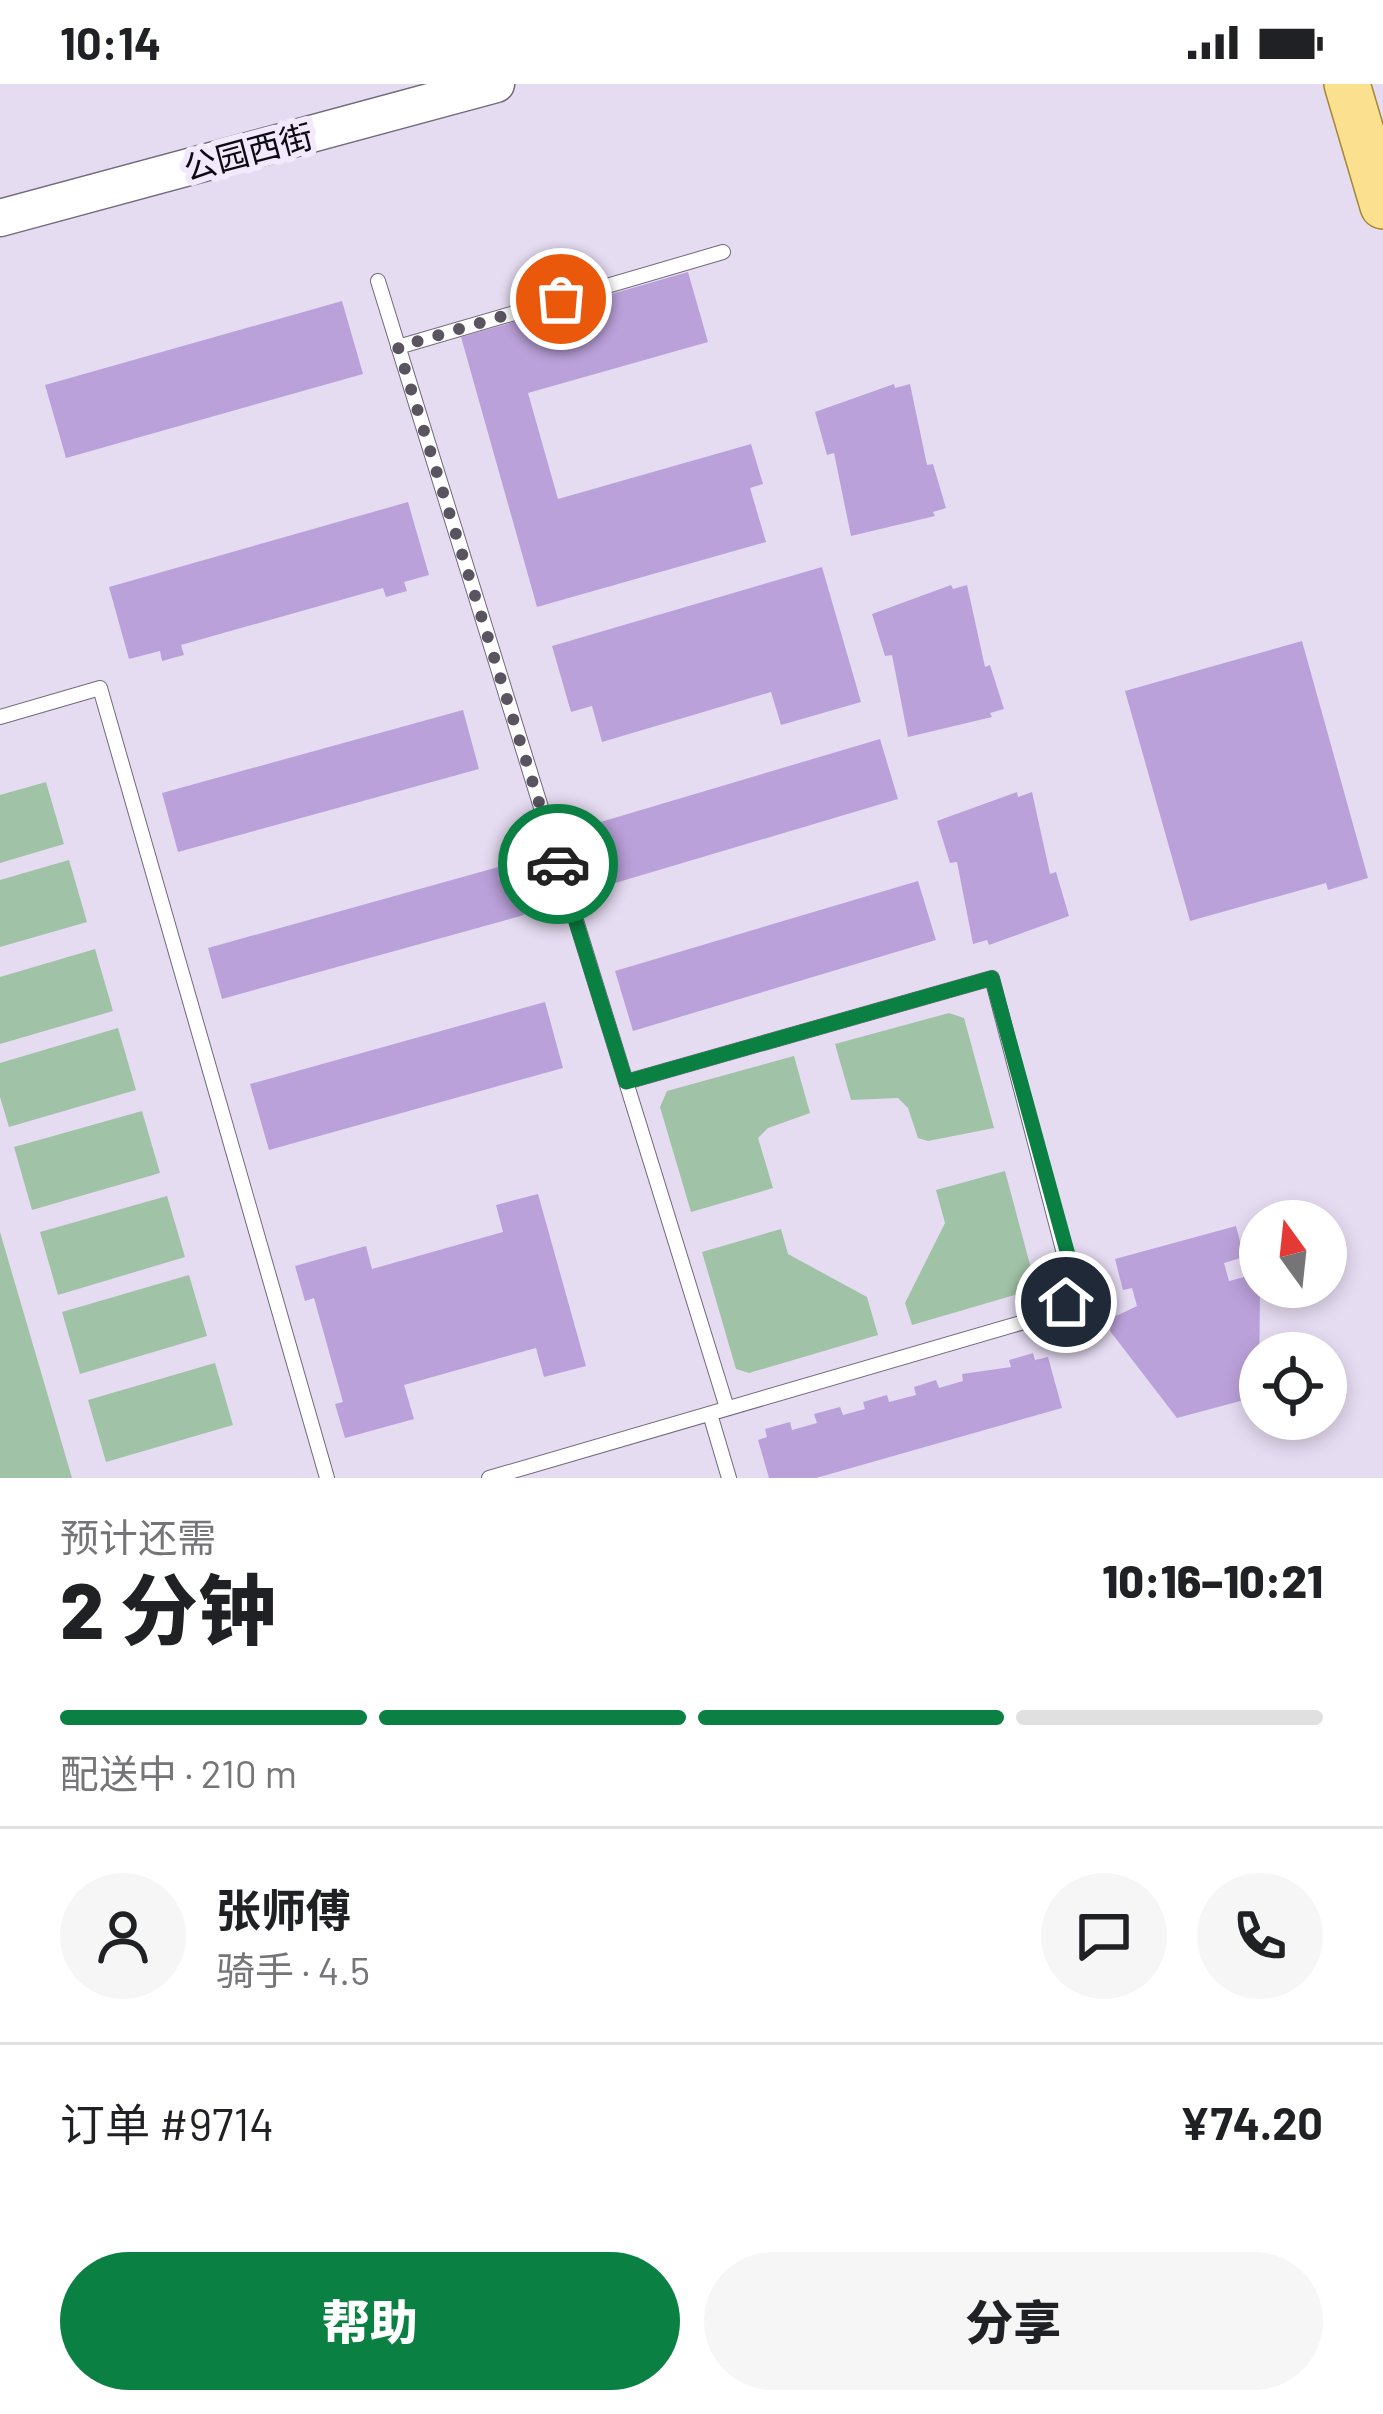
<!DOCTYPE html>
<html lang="zh">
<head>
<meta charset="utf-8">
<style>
	body { margin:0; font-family:Barlow,"Noto Sans SC",sans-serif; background:#f6f6f6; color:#202124; height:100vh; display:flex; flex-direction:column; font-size:45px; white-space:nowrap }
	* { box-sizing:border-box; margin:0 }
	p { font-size:39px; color:#757577 }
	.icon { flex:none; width:66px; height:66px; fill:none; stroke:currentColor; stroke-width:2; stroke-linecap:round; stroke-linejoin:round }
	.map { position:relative; height:1394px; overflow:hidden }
	.details { display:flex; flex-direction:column; background:#fff; flex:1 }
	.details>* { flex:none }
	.needle { width:78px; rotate:345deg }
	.controls { position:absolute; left:1239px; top:1116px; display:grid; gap:24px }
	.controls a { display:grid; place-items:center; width:108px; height:108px; border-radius:50%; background:#fff; box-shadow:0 6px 18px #0003; font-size:60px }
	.pin { position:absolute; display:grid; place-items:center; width:102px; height:102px; color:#fff; margin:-51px; border:6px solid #fff; border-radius:50%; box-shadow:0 3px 12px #0007 }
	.courier { position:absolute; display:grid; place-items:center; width:120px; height:120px; margin:-60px; border:9px solid #0b8043; border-radius:50%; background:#fff; color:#222; box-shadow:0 3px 15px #0007 }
	.head em { font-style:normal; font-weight:800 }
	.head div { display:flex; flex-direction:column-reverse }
	.head { display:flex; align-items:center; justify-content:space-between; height:204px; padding:0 60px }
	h1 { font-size:78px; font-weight:800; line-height:90px }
	.bar { display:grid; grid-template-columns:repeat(4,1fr); gap:18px 12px; align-content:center; height:144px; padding:0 60px }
	.bar i { height:15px; border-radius:9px; background:#e0e0e0 }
	.bar .selected { background:#0b8043 }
	.bar p { grid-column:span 4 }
	.line { display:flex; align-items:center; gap:30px; padding:0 60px; border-top:3px solid #e0e0e0 }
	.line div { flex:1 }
	.round { display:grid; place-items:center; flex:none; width:126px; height:126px; border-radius:63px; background:#f6f6f6 }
	.action { display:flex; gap:24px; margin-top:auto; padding:24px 60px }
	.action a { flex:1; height:138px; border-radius:72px; background:#0b8043; color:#fff; font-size:48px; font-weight:800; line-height:138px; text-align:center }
	.action a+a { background:#f6f6f6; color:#202124 }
	.status { display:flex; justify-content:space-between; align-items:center; height:84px; padding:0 60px; background:#fff; direction:ltr }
	.status svg { height:33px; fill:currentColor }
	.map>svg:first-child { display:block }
	.green { fill:#a0c2a6 }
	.building { fill:#bba1da }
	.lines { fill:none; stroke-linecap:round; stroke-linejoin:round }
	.service-casing { stroke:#71697c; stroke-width:16 }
	.tertiary-casing { stroke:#71697c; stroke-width:39 }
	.primary-casing { stroke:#a68733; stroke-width:48 }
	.service { stroke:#fff; stroke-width:14 }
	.tertiary { stroke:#fff; stroke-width:36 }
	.primary { stroke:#fbe090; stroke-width:45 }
	.done { stroke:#595460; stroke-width:12; stroke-dasharray:0 21.6 }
	.route { stroke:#0b8043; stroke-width:15 }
	.labels { text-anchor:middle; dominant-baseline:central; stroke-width:12; stroke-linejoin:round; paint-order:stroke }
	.street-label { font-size:33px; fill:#0d0a11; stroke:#f2eafc }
</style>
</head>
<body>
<div class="status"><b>10:14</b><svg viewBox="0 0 49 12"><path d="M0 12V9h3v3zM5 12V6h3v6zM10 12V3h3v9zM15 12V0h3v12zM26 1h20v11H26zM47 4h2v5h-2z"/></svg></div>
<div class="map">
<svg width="1383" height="1394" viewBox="0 0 1383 1394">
	<rect width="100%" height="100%" fill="#e6dcf2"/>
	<path class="green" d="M46,698L64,760L0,779V711Z
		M69,776L87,838L0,863V796Z
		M95,865L113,927L0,960V893Z
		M949,929L964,934L994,1044L928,1057L918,1054L908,1024L898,1014L851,1016L835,960Z
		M118,944L136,1006L9,1043L0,1013V979Z
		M794,972L810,1029L768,1044L758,1054L773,1104L691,1128L660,1023L667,1007Z
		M142,1027L160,1089L32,1126L14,1063Z
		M1005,1087L1033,1192L1025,1208L912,1241L905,1219L945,1139L936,1106Z
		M167,1112L185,1173L58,1211L40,1148Z
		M781,1145L788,1170L867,1213L878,1251L749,1289L736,1285L702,1168Z
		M0,1148L72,1394H0Z
		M189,1191L207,1252L80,1290L62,1228Z
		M215,1279L233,1341L106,1378L88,1316Z"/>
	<path class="building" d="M688,188L708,258L528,309L558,415L751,360L763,400L750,404L766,458L537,523L461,253Z
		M342,217L363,290L66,374L45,301Z
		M894,300L895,304L910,300L927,381L933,380L946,424L933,428L935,432L851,452L834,369L827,371L815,328Z
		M408,418L429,491L404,498L407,507L386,513L383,504L181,561L184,571L162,577L160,567L129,575L109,503Z
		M822,483L861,618L781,641L771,608L602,658L592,622L571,628L552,562Z
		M951,501L953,505L967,501L985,583L990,581L1004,625L990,629L992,633L908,653L892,571L885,572L872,530Z
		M1302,557L1368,794L1328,806L1326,799L1190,837L1125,607Z
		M463,626L479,685L178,768L162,709Z
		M880,655L898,715L595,805L577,745Z
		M1017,708L1018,713L1032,708L1050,790L1056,788L1069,832L989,861L987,856L973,860L957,778L950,779L937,737Z
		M509,780L524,831L222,915L208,864Z
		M918,797L936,856L633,947L615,887Z
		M545,918L563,984L269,1066L250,1000Z
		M538,1110L586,1282L544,1293L536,1264L404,1301L414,1335L345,1354L335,1320L343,1318L314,1214L305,1217L295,1182L366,1162L372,1185L503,1148L496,1121Z
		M1236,1142L1244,1173L1224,1179L1229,1197L1248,1192L1260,1203L1259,1312L1177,1334L1110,1247L1112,1234L1137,1222L1132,1204L1123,1206L1115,1175Z
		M1033,1269L1035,1276L1048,1273L1062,1324L816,1394H769L758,1356L767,1353L765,1345L790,1338L792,1346L817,1339L814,1330L840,1323L843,1331L865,1325L863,1318L887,1311L889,1318L916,1311L914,1303L936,1296L939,1304L963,1297L962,1290L1011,1283L1009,1276Z"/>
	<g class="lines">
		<g class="service-casing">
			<path id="service" d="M378,197L727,1324
				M398,263L723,168
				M0,633L100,604L327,1394
				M710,1330L729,1394
				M489,1394L1048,1231L1074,1208L992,894L626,998"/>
		</g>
		<g class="tertiary-casing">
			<path id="tertiary" d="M0,134L496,0"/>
		</g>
		<g class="primary-casing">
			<path id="primary" d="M1347,0L1383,122"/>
		</g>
		<use href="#service" class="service"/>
		<use href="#tertiary" class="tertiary"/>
		<use href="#primary" class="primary"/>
	</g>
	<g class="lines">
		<path class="done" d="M558,780L398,263L561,215"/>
		<path class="route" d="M558,780L626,998L992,894L1076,1200L1066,1218"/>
	</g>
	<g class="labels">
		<g class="street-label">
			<text transform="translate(248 67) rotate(-15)">公园西街</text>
		</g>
	</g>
</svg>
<div class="controls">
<a><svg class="needle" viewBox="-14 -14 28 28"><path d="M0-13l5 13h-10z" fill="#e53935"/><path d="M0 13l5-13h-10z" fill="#757577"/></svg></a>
<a><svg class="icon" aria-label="locate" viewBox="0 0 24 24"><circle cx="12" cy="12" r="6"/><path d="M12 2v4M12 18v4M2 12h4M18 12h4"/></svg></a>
</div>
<div class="pin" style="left:561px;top:215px;background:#ea580c"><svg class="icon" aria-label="bag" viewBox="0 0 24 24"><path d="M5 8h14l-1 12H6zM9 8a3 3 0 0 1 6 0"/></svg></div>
<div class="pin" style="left:1066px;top:1218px;background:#1f2937"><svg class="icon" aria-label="home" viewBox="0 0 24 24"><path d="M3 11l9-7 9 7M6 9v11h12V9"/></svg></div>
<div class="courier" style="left:558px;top:780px"><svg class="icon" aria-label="car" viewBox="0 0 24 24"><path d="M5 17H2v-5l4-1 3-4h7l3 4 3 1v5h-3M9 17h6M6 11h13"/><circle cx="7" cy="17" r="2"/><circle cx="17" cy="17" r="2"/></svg></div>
</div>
<section class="details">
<div class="head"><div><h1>2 分钟</h1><p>预计还需</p></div><em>10:16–10:21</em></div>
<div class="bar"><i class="selected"></i><i class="selected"></i><i class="selected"></i><i></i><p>配送中 · 210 m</p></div>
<div class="line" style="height:216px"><a class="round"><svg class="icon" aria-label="person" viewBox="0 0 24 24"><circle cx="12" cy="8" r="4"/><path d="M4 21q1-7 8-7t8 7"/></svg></a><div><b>张师傅</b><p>骑手 · 4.5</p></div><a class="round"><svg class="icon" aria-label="chat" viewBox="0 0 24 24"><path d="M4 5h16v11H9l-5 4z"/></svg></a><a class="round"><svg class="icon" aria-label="phone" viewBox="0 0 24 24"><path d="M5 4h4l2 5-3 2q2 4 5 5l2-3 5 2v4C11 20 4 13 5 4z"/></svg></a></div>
<div class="line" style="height:156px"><div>订单 #9714</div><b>¥74.20</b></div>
<div class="action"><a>帮助</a><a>分享</a></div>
</section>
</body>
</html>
